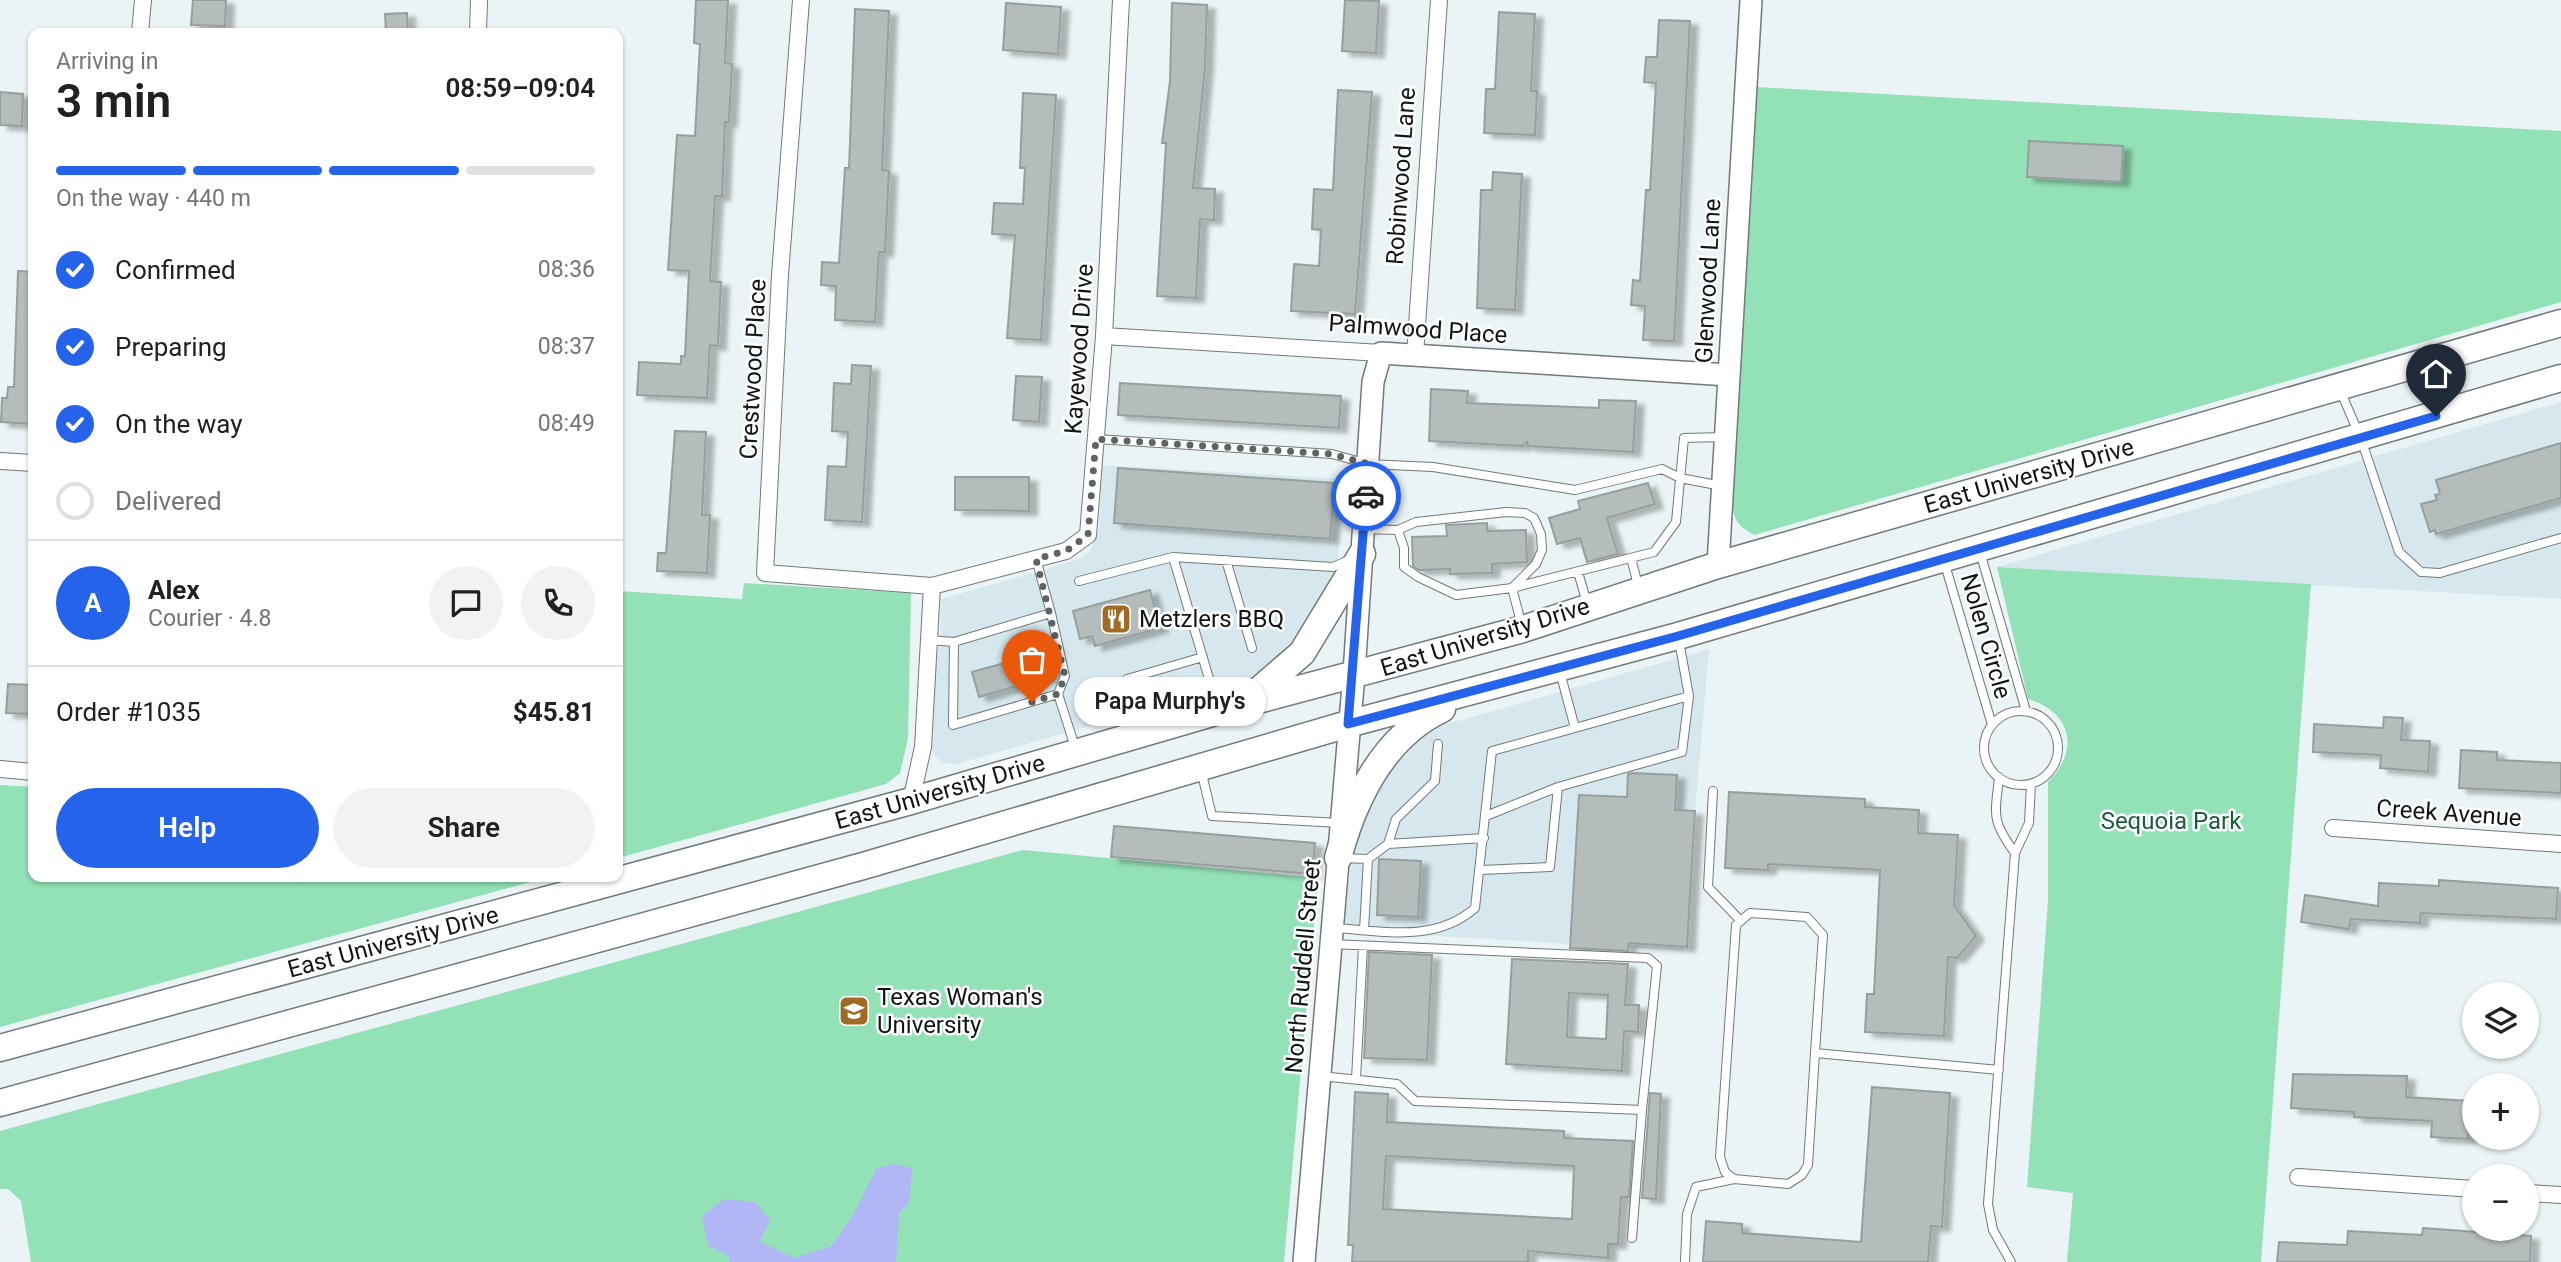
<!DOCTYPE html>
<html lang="en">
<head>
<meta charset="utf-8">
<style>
	body { margin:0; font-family:Roboto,sans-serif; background:#f2f2f2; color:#202124; height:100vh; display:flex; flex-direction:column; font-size:26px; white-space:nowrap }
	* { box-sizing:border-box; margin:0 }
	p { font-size:23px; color:#757577 }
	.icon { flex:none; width:38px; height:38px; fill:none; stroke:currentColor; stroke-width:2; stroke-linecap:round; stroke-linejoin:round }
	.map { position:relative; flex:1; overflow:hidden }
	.panel { position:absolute; left:28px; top:28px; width:595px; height:854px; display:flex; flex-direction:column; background:#fff; border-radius:14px; box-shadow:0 2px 5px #0004 }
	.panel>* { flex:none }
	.controls { position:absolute; left:2462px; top:982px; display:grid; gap:14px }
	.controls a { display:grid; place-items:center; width:77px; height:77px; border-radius:50%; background:#fff; box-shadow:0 2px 5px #0004; font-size:35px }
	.pin { position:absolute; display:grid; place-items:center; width:60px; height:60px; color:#fff; margin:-72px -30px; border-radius:50% 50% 50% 0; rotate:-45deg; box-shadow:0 0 7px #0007 }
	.pin .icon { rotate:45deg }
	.courier { position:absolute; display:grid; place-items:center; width:70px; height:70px; margin:-35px; border:5px solid #2563eb; border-radius:50%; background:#fff; color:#222; box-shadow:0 2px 9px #0007 }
	.bubble { position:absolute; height:49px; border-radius:24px; background:#fff; box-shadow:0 2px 5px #0004; font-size:23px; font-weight:600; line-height:49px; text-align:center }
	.summary em { font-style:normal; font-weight:600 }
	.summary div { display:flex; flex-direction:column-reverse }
	.summary { display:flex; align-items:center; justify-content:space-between; height:119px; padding:0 28px }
	h1 { font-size:46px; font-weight:600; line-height:52px }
	.bar { display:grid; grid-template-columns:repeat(4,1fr); gap:10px 7px; align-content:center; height:84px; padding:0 28px }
	.bar i { height:9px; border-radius:5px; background:#e0e0e0 }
	.bar .active { background:#2563eb }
	.bar p { grid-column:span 4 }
	.line { display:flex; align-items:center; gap:18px; padding:0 28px; border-top:2px solid #e0e0e0 }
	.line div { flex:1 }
	.round { display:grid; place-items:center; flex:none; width:74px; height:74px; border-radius:37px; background:#f2f2f2 }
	ol { padding:0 28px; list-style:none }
	li { display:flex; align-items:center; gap:21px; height:77px }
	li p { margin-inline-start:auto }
	li .icon { padding:7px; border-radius:50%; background:#2563eb; color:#fff; stroke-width:4 }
	li:last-child { color:#757577 }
	li i { width:38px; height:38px; border:4px solid #e0e0e0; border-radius:50% }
	.primary-button { display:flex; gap:14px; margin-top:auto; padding:14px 28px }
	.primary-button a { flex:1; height:80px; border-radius:42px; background:#2563eb; color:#fff; font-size:28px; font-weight:600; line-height:80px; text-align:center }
	.primary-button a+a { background:#f2f2f2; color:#202124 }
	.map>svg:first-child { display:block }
	.built { fill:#d6e8ed }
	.green { fill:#93e1b6 }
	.water { fill:#b1b7f4 }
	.building { fill:#b4bdbc; stroke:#979f9e; stroke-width:2; fill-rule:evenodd; filter:url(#shadow) }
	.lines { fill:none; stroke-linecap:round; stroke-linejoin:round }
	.service-casing { stroke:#71797b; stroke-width:10 }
	.minor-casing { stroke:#71797b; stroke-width:18 }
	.tertiary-casing { stroke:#71797b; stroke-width:24 }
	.primary-casing { stroke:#71797b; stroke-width:29 }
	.service { stroke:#fff; stroke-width:8 }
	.minor { stroke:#fff; stroke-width:16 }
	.tertiary { stroke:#fff; stroke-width:21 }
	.primary { stroke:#fff; stroke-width:26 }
	.done { stroke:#5e6364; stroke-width:7; stroke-dasharray:0 12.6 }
	.route { stroke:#2563eb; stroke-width:9 }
	.labels { text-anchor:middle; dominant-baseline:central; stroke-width:5; stroke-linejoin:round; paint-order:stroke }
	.street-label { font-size:24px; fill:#121516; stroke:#fff }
	.poi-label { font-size:24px; fill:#121516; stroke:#fff; text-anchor:start }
	.park-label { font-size:24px; fill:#1c5c3e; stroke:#fff }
</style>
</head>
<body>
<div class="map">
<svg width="2561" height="1262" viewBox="0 0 2561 1262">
	<defs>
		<filter id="shadow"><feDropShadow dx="8" dy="4.5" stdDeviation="2" flood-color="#0004"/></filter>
	</defs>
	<rect width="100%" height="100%" fill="#eaf3f5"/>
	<path class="built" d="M2561,402V599L1997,567Z
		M1102,465L1346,479L1338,556L1326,599L1314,625L1264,674L1250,680L957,764L943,763L934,755L930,742L932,675L940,643L941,599L1057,566L1079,559L1090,551L1099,530Z
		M1709,649L1683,951L1343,930L1356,828L1369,794L1414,745L1440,726Z"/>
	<path class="green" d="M1755,87L2561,131V302L1754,535C1740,527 1734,522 1732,505Z
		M1997,567L2311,584L2261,1262H2067L2073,1193L2027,1187L2048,901V782C2080,751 2072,712 2028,699Z
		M744,583L911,593L908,738L900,773L886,784L618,858V591L742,599Z
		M0,785L33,787V877H548L0,1027Z
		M1023,850L1318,878L1284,1262H31L21,1201L8,1189H0V1131Z"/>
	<path class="water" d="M894,1164L912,1168L909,1202L899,1213L896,1262H730L729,1256L708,1246L702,1216L724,1199L755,1202L770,1220L760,1241L794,1258L831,1246L851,1218L877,1168Z"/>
	<path class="building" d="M193,0H226L225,26L191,25Z
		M696,0H728L725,63L732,64L729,122H725L722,196H715L710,281L721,282L718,346L710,345L707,398L637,395L639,362L681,364V356H685L689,271L668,270L677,135L695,136L700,44L694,43Z
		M1345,0L1379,1L1376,53L1342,51Z
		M1006,3L1061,7L1058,54L1003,50Z
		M1172,3L1207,5L1205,68L1193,188L1215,189L1214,220L1200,219L1196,298L1157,296L1166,143H1162L1170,81Z
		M855,9L889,11L882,170L889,171L885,252H879L875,322L835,320L836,286L821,285L822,262L839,263L845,168H849Z
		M1499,12L1535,14L1531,91H1537L1535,135L1484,133L1486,89H1495Z
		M407,13L408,33H386L385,14Z
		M1659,20L1690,21L1674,341L1643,340L1645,306L1631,305L1633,280L1640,281L1646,190H1650L1656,83L1644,82L1646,57H1657Z
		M1338,90L1372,92L1355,314L1291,311L1294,264L1319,266L1321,230L1312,229L1314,189L1333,190Z
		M0,92L23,94L22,126L0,125Z
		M1023,93L1056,95L1041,340L1007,338L1015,235L992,234L994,203L1023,204L1025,168H1020Z
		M2029,141L2123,146L2121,182L2027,177Z
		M1493,172L1522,174L1515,310L1477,308L1481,190H1492Z
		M18,271L33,272V424L1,422L2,398H7L8,387H14Z
		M852,365L871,366L862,522L825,520L828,466L846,467L848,432L832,431L834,383L851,384Z
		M1016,376L1042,377L1039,422L1013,420Z
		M1120,383L1341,396L1339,428L1118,415Z
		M1431,389L1468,391L1467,403L1599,408V400L1636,401L1633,452L1528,446L1527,442L1523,446L1429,441Z
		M675,431L706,432L702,515H710L707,573L657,571L658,553H666Z
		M2561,443V498L2436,534L2435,530L2430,532L2421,504L2437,500L2435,495L2440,494L2436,480Z
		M1118,468L1334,483L1330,539L1114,523Z
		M955,477H1029V511L955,510Z
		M1648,483L1655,504L1607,518L1618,554L1587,562L1580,538L1557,544L1549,518L1580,509L1578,501Z
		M1487,523V531L1526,530L1527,562L1492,564V573L1450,574V569L1419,570L1413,566L1412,537L1447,536L1446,525Z
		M1150,590L1160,628L1095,646L1092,636L1080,639L1073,611Z
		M1044,652L1051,676L979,697L972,672Z
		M8,684L33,685V714L6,713Z
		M2384,717L2403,718L2401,740L2430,741L2428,772L2380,768L2381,755L2313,752L2314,724L2383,728Z
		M2461,750L2497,752V760L2561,763V793L2459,788Z
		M1632,773L1677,775L1675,810L1695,811L1687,947L1629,943L1628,951L1570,948L1579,795L1627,797L1628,774Z
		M1729,792L1865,799V807L1919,810L1918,833L1958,835L1954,905L1976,936L1957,958L1948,957L1944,1036L1865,1032L1867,994H1874L1880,870L1768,864V870L1725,868Z
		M1114,826L1315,843L1312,874L1111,857Z
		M1379,859L1421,861L1418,917L1377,915Z
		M2439,880L2558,888L2556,919L2421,913L2420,923L2351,919L2349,929L2301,922L2305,895L2378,906L2379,883L2439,886Z
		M1369,952L1432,955L1427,1060L1364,1058Z
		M1512,959L1628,964L1625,1005H1639L1638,1032L1624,1031L1622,1071L1506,1064ZM1569,993L1608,995L1606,1039L1567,1037Z
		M2293,1074L2407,1076L2406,1097L2470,1101L2468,1139L2431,1137L2432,1121L2354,1117V1112L2291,1108Z
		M1872,1087L1950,1093L1942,1227L1931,1226L1928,1262H1703L1706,1221L1742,1224V1233L1861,1242Z
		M1355,1092L1388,1094L1387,1122L1564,1131V1138L1633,1141L1629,1197H1621L1618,1244H1608V1258L1528,1251V1262H1352L1353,1245H1348ZM1386,1156L1574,1166L1572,1219L1383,1209Z
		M1650,1093L1661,1094L1656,1199L1642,1198Z
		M2423,1228L2531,1236L2530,1262H2277L2279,1242L2347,1245L2348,1231L2422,1235Z"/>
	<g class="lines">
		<g class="service-casing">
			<path id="service" d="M2340,390L2361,439L2399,552L2421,572L2440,573L2561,538
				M1096,439L1332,454L1368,464L1433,467L1575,490L1662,469L1680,478L1722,486
				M1364,529L1398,530L1404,548V567L1418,577L1456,595L1512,588L1536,564L1542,550L1541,534L1534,518L1525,513L1506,512L1416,522L1398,530
				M1980,552L2026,711
				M1173,557L1218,709
				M1631,558L1639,589
				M1036,559L1051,613L954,642L953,725L1058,694L1076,750
				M1226,560L1252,648
				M1944,561L1992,725
				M1578,572L1587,603
				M1079,581L1173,557L1333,567L1351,559
				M1051,613L1065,676L1058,694
				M1522,626L1512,588L1654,552L1676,522L1684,438L1724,437
				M929,640L954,642
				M1679,641L1689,696
				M1984 748a37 37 0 1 1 74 0a37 37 0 1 1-74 0Z
				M1141,729L1127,679L1203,657
				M1438,744L1435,781L1396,819L1388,844L1484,838
				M1201,770L1212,816L1340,823
				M1999,777C1995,816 1991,820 2015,853
				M1558,787L1682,752L1689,696L1575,728
				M1713,791L1708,887L1741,921
				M1341,858L1368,859L1388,844
				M1481,870L1550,867L1558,787L1486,816
				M1335,928C1384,931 1435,943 1475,908L1492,751L1575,728L1560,672
				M1364,930L1368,859
				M1331,944L1648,958L1657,966L1642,1110
				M1815,1053L1808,1165L1802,1175L1788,1184L1734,1179L1725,1172L1720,1157L1736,925L1750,913L1807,917L1823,935L1815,1053L1999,1070
				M1321,1076L1397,1084L1415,1101L1642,1110L1632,1238
				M1356,1079L1363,946
				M1685,1262L1687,1214L1696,1187L1734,1179
				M2011,1262L1993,1230L1988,1204L2015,853L2029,823L2031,784"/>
		</g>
		<g class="minor-casing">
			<path id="minor" d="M801,0L780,275L765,573L932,586L1066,551L1088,535L1104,336L1121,0
				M140,33L143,0
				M478,33L479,0
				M1104,336L1381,353
				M1415,355L1439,0
				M0,461L33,463
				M0,769L33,772
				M911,801L923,747L932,586
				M2333,828L2561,844
				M2298,1177L2474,1189
				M2527,1193L2561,1195"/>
		</g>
		<g class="tertiary-casing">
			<path id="tertiary" d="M1718,565L1751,0
				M1304,1262L1354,674L1373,382L1381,353L1729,375"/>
		</g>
		<g class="primary-casing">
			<path id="primary" d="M1250,698L1302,653L1362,554
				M1338,858C1354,798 1383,737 1442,709
				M0,1048L911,801L1243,704L1523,629L1718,565L2561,323
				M0,1103L863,866L1348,724L1678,636L2561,378"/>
		</g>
		<use href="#service" class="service"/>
		<use href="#minor" class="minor"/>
		<use href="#tertiary" class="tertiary"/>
		<use href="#primary" class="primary"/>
	</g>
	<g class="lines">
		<path class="done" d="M1032,702L1058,694L1065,676L1036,559L1066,551L1088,535L1096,439L1332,454L1368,464L1366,496"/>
		<path class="route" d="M1366,496L1348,724L1678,636L2436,416"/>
	</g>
	<defs>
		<g id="restaurant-square" transform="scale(1.575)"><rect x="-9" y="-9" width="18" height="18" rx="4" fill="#a06b24" stroke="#fff"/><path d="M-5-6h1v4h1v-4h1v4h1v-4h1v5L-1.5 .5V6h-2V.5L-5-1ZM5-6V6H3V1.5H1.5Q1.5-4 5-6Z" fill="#fff"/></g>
		<g id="university-square" transform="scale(1.575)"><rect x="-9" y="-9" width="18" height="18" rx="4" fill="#a06b24" stroke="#fff"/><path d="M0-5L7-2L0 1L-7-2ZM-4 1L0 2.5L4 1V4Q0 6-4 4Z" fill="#fff"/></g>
	</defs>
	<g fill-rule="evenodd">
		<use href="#restaurant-square" x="1116" y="619"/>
		<use href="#university-square" x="854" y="1011"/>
	</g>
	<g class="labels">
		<g class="street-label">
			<text transform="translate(1401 176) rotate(-86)">Robinwood Lane</text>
			<text transform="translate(1708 281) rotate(-87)">Glenwood Lane</text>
			<text transform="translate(1418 329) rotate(4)">Palmwood Place</text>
			<text transform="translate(1079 349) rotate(-86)">Kayewood Drive</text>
			<text transform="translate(753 369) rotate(-87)">Crestwood Place</text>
			<text transform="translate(2029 476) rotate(-16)">East University Drive</text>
			<text transform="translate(1986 636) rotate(74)">Nolen Circle</text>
			<text transform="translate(1485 637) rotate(-17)">East University Drive</text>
			<text transform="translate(940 792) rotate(-16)">East University Drive</text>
			<text transform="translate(2449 813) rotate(4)">Creek Avenue</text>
			<text transform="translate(393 942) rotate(-15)">East University Drive</text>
			<text transform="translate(1303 966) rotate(-85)">North Ruddell Street</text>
		</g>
		<g class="poi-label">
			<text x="1139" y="619">Metzlers BBQ</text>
			<text x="877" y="997">Texas Woman's<tspan x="877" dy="28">University</tspan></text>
		</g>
		<g class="park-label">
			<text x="2171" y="821">Sequoia Park</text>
		</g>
	</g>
</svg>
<div class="controls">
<a><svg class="icon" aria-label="layers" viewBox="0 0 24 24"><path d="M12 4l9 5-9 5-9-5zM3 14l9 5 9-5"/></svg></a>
<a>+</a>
<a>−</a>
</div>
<div class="pin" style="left:1032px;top:702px;background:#ea580c"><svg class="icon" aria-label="bag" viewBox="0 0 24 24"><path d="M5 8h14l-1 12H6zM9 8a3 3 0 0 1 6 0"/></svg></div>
<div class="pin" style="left:2436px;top:416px;background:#1f2937"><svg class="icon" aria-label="home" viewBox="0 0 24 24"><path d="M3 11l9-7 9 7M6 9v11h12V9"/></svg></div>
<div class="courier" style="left:1366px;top:496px"><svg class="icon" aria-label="car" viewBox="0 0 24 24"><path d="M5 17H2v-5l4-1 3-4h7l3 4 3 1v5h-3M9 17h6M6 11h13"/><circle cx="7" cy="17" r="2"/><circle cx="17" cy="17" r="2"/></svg></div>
<div class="bubble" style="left:1074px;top:677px;width:192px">Papa Murphy's</div>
<section class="panel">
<div class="summary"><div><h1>3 min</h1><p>Arriving in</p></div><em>08:59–09:04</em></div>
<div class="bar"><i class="active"></i><i class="active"></i><i class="active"></i><i></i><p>On the way · 440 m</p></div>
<ol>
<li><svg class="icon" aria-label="check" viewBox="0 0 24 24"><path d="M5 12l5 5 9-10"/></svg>Confirmed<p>08:36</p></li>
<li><svg class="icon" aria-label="check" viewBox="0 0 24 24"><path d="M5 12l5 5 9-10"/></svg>Preparing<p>08:37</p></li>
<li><svg class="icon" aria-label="check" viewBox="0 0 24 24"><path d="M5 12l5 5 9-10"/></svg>On the way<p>08:49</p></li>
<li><i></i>Delivered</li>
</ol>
<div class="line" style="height:126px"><b class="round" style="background:#2563eb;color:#fff">A</b><div><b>Alex</b><p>Courier · 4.8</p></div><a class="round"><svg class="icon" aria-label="chat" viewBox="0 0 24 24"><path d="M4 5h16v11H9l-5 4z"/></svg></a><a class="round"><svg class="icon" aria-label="phone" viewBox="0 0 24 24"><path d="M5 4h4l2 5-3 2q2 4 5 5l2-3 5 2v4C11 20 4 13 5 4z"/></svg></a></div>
<div class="line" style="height:91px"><div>Order #1035</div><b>$45.81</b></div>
<div class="primary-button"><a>Help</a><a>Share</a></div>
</section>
</div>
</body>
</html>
